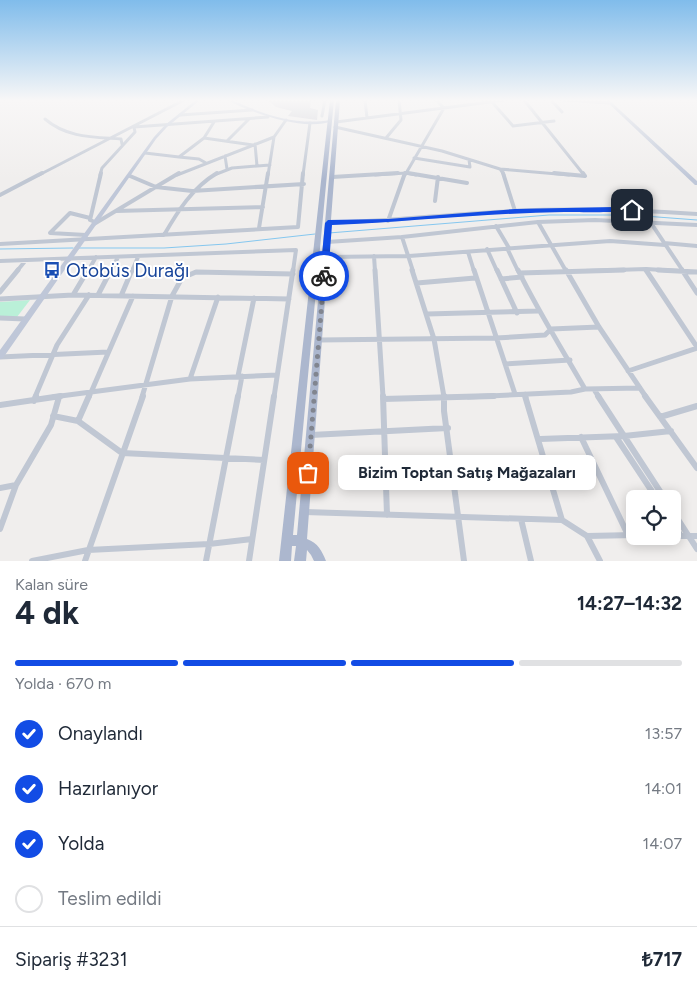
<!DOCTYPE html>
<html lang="tr">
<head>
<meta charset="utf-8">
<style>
	body { margin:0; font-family:Figtree,sans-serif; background:#f2f2f3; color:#1f2937; height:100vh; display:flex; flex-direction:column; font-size:19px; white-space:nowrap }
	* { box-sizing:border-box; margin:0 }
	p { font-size:16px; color:#747a83 }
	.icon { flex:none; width:28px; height:28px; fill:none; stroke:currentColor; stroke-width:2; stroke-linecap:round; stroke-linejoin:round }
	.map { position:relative; height:561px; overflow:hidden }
	.side { display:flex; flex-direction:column; background:#fff; flex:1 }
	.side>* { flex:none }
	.controls { position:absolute; left:626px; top:490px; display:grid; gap:10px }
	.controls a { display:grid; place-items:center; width:55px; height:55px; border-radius:8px; background:#fff; box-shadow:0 2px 12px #0003; font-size:25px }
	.pin { position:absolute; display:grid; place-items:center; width:42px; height:42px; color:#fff; margin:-21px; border-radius:10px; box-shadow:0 2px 8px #0006 }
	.courier { position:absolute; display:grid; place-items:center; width:50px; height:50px; margin:-25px; border:4px solid #124ce5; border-radius:50%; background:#fff; color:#222; box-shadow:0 1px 6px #0007 }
	.bubble { position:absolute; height:35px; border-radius:8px; background:#fff; box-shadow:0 2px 12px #0003; font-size:16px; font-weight:700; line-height:35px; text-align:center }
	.overview em { font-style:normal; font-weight:700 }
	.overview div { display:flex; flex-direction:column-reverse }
	.overview { display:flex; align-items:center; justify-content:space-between; height:85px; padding:0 15px }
	h1 { font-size:32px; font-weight:700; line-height:38px }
	.bar { display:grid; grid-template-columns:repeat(4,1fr); gap:8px 5px; align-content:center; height:60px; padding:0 15px }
	.bar i { height:6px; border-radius:4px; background:#e0e1e3 }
	.bar .on { background:#124ce5 }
	.bar p { grid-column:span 4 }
	.line { display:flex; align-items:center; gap:12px; padding:0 15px; border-top:1px solid #e0e1e3 }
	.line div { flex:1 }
	ol { padding:0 15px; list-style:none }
	li { display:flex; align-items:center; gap:15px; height:55px }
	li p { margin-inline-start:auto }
	li .icon { padding:5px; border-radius:50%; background:#124ce5; color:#fff; stroke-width:4 }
	li:last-child { color:#747a83 }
	li i { width:28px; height:28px; border:2px solid #e0e1e3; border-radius:50% }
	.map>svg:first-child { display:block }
	.green { fill:#baf0d8 }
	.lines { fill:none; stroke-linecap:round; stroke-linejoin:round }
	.stream { stroke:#85c7ef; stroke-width:1 }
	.building { fill:#c9cbd4 }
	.street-far3 { stroke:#c0c7d3; stroke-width:3 }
	.street-far2 { stroke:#c0c7d3; stroke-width:4 }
	.street-far1 { stroke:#c0c7d3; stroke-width:5 }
	.street { stroke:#c0c7d3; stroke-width:6 }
	.secondary { fill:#bfc7d8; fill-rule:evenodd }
	.primary { fill:#acb7ce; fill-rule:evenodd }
	.route { fill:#124ce5 }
	.done { stroke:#81858f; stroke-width:5; stroke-dasharray:0 9 }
	.labels { text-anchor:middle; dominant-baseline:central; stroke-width:4; stroke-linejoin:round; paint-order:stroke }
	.transit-label { font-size:19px; fill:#164399; stroke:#fff; text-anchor:start }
</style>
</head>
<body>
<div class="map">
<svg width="697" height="561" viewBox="0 0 697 561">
	<rect width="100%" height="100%" fill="#f0eeed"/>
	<path class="green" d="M30,300L17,317H0V302Z"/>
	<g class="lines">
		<path class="stream" d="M329,233L549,215H631L697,220
			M79,248H164L226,244L315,234
			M0,249L73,248"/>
	</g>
	<path class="building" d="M267,100H311L310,108L318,110L317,120L288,116L292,111L276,107Z"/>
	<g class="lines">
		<path class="street-far3" d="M365,100L367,118
			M524,100L584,175
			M551,100L562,112
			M563,100L609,103
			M492,102L513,126L554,121
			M180,115L252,110
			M322,116L325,100
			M45,119C67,138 94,137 121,139L122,144
			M336,122L505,100
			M335,127L442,151L500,169L504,175
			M204,138L253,145
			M386,138L401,120L399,100
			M227,141L249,119
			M255,144L257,166
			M145,153L179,157L204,138L214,122
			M225,156L227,169
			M179,157L199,159L206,163
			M414,158L470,167L469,160
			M500,169L569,175
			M39,175L184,100
			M100,175L102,168L135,132L134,127L268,117
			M177,175L274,137L286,120
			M214,175L232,168L270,165
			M268,175L274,137
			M303,175L310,123
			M375,175L406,173L416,175
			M405,175L444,108L436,100"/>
		<path class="street-far2" d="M408,173L467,183
			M503,173L515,211
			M554,173L585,176
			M583,173L585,176
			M130,176L156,187L192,191L304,184
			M332,177L398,173
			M0,195L42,173
			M435,201L438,177
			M116,211L263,207
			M388,221L405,173
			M95,222L90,220L101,173
			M538,222L566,271
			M328,223C390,221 452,214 514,211C575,208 636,210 697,214
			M651,223L683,271
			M94,224L179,173
			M496,226L509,248
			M259,228L268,173
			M86,235L50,233L70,213L90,218
			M164,235C178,211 192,188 217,173
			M402,237L413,271
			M327,242L402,237L538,222L595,220L697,225
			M664,243L697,246
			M0,244L298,227L303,173
			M507,248L518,271
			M487,249L497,271
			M468,252L474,271
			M374,256L375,271
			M326,257L409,256L610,241L665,245
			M0,261L296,250L293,271
			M646,269L647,271
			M17,271L26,260
			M88,271L96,257
			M111,271L118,257
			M132,271L138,257
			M585,271L646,269L679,271"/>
		<path class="street-far1" d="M375,270L383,397
			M412,270L434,339L444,397
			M474,270L515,394
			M497,270L517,313
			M518,270C538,311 562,349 585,389
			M566,270L599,327L646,397
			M646,270L697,347
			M658,270L697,272
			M682,270L697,293
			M520,273L624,270
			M501,279L522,277
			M417,283L475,278
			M0,292L18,270
			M73,295L88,270
			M98,295L111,270
			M121,296L132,270
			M0,299L73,295L289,299
			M427,314L538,311
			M0,318L25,319
			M319,340L496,338L545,335L551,329L599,327
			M0,357L108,352
			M505,364L570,360
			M628,371L697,348
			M238,376L254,298
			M190,379L218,297
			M595,391L599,397
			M525,394L526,397
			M35,397L57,345L89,295
			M53,397L190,379L277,375
			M89,397L133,296
			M142,397L172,296L182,278L196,272L293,274
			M238,397L242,376
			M274,397L293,270
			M468,397L571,392L585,389L640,388"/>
		<path class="street" d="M383,396L387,515
			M444,396V411L464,561
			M525,396L562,520L587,536L635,535
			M598,396L665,499
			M645,396L697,468
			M383,399L494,396
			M34,401L36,396
			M0,405L61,396
			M53,416L78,421L122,453L264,460
			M660,417L697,406
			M78,421L89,396
			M311,435L448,428
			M581,437L628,535
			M616,437L657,499
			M540,439L624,436L671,431
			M452,471L548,474
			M0,488L16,485
			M672,510L697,549
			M305,512L562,520
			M521,519L531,561
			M672,523L681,536
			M0,529L16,485L51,425L59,397
			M587,536L600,561
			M672,536H697
			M32,561L88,550L209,544L252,539
			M85,561L143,396
			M206,561L238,396
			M249,561L274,396"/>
		<path class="secondary" d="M196,100H200L167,127L156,139L3,358L0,359V350L154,137L165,125Z
			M227,100H232C262,114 296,126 330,120L332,121C305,132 252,113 227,100Z
			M605,100H609L697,181V185H695Z"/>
		<path class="primary" d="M330,100H334L293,535H297L336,100H340L307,539C318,543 322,551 326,561H314L311,555L307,550L306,561H294L296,546H292L291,561H279Z"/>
	</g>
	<linearGradient id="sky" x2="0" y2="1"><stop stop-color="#80bceb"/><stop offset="0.56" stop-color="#f8f7f7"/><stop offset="1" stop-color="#f8f7f7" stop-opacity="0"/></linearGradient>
	<rect width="697" height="179" fill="url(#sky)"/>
	<path class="route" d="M614,207L636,210C631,213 575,212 564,212C486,213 409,222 332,225L328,276L324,279L320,276L325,223L328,220L388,219L515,209Z"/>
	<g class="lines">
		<path class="done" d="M308,473L324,276"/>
	</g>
	<defs>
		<g id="bus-bare" transform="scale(1.35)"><path d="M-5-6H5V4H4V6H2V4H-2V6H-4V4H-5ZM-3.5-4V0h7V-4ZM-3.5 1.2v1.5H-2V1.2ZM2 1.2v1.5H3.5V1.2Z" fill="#1a4fb4" stroke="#fff" stroke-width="2.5" paint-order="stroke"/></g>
	</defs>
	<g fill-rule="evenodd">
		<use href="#bus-bare" x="52" y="270"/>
	</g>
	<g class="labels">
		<g class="transit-label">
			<text x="66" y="270">Otobüs Durağı</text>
		</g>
	</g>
</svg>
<div class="controls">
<a><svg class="icon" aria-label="locate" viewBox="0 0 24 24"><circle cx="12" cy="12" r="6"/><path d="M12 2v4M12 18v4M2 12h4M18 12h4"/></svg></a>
</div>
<div class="pin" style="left:308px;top:473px;background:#ea580c"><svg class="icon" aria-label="bag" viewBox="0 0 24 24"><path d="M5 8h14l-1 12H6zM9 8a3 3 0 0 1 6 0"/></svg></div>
<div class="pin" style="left:632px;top:210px;background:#1f2937"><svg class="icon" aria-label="home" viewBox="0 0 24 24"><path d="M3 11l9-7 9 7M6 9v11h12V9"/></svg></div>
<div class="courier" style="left:324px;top:276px"><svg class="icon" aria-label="bike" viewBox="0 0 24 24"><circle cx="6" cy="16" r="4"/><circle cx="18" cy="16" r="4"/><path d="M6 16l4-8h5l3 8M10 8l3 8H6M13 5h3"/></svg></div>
<div class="bubble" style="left:338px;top:455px;width:258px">Bizim Toptan Satış Mağazaları</div>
</div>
<section class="side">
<div class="overview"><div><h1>4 dk</h1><p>Kalan süre</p></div><em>14:27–14:32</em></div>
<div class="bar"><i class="on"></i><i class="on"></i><i class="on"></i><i></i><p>Yolda · 670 m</p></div>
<ol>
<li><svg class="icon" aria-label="check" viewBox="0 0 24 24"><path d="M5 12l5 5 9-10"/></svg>Onaylandı<p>13:57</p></li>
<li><svg class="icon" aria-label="check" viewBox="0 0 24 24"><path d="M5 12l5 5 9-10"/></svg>Hazırlanıyor<p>14:01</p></li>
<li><svg class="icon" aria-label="check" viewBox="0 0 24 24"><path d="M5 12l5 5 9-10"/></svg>Yolda<p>14:07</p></li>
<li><i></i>Teslim edildi</li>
</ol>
<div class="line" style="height:65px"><div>Sipariş #3231</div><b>₺717</b></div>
</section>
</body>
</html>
